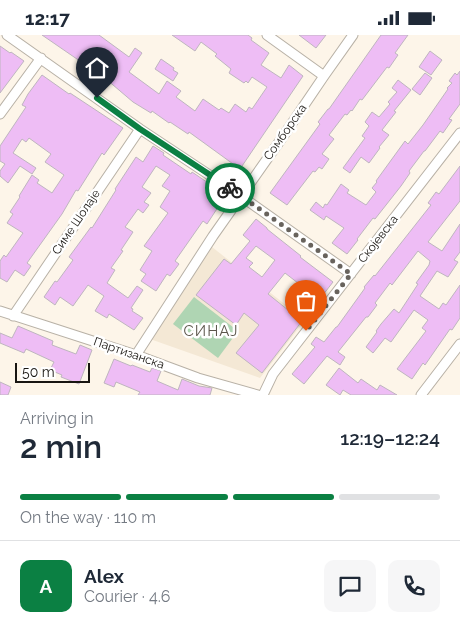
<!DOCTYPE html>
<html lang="en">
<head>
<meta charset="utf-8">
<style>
	body { margin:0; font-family:Raleway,sans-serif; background:#f6f6f7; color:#1f2937; height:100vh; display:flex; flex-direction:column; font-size:19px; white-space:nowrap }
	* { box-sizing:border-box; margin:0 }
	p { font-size:16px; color:#747a83 }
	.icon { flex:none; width:28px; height:28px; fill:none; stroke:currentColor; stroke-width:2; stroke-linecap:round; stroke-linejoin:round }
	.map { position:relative; height:360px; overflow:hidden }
	.panel { display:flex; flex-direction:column; background:#fff; flex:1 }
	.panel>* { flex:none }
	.scale { position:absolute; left:15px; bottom:12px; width:75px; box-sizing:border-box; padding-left:5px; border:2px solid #181511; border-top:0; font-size:14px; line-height:18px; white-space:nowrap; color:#181511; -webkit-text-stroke:4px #fff; paint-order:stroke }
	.pin { position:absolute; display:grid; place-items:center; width:42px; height:42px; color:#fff; margin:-51px -21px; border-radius:50% 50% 50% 0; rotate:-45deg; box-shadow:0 0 5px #0007 }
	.pin .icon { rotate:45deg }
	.courier { position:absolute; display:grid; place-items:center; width:50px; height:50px; margin:-25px; border:4px solid #0b8043; border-radius:50%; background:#fff; color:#222; box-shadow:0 1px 6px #0007 }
	.summary em { font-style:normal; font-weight:600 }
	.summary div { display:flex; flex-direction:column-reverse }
	.summary { display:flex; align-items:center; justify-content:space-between; height:85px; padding:0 20px }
	h1 { font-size:32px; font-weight:600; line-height:38px }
	.bar { display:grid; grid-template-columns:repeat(4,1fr); gap:8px 5px; align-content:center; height:60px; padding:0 20px }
	.bar i { height:6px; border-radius:4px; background:#e0e1e3 }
	.bar .active { background:#0b8043 }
	.bar p { grid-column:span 4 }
	.line { display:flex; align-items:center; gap:12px; padding:0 20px; border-top:1px solid #e0e1e3 }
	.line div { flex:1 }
	.round { display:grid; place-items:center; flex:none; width:52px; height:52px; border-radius:10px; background:#f6f6f7 }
	.status { display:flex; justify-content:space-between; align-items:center; height:35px; padding:0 25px; background:#fff; direction:ltr }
	.status svg { height:14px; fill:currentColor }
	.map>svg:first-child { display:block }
	.built { fill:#f4e8d5 }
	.green { fill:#afd5b3 }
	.building { fill:#eebdf5; stroke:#beb5bf; fill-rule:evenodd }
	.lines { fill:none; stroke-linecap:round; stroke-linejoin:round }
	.minor-casing { stroke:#b8b1a6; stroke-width:11 }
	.minor { stroke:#fff; stroke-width:9 }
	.done { stroke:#68635d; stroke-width:5; stroke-dasharray:0 9 }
	.route { stroke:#0b8043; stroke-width:6 }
	.labels { text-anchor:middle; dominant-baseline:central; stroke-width:5; stroke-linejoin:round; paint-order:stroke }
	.street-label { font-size:12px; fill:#181511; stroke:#fff }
	.quarter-label { font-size:15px; letter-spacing:1px; fill:#5d574d; stroke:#fff }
</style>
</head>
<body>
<div class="status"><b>12:17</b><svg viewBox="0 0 49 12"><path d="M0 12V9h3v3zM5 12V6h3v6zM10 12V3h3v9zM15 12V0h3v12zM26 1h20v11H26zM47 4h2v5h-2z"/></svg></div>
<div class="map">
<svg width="460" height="360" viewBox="0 0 460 360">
	<rect width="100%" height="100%" fill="#fdf5e9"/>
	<path class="built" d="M212,212L305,285L260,343L150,304Z"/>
	<path class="green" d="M194,262L238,296L218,323L173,289Z"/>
	<path class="building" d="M42,0H99L129,22L135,13L142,18L129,37L159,59L167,46L181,56L176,62L195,76L203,64L219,75L221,73L229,78L235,69L246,77L249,72L252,74L267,52L252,42L248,48L246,46L244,48L229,38L231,34L215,21L217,19L201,7L195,16L172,0H248L252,3L251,5L269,18L261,30L281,43L289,30L303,41L240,134L189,97L188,99L170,87L169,88L152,76L151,78L133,67L106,44Z
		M299,0H326L316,13Z
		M381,0H408L395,18L398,20L389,33L387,32L362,65L360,64L352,76L351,75L347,80L345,79L329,100L334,104L322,119L329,124L322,134L319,132L315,137L313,136L287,170L270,158L320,89L318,87L328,74H329Z
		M0,11L10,18L11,17L24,26L0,58Z
		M430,16L442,25L431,40L419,32Z
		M161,24L174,33L173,35L178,38L173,46L155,34Z
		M460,36V69L449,84L452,85L443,98L440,96L425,116H424L409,136L410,138L401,151L375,184L373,183L357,204L358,205L347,219L332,208L344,193L326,181L324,185L310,175L316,167L323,173L325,169L327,170L341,149L349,155L347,158L366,170L376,157L372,153L377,147L376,146L405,106L408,109L423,90L448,54L447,53L452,48L449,46L455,38L457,40Z
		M425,38L432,43L420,60L412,54Z
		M42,40L69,59L70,58L123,93L104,120L102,118L78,156L76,155L62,179L27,228L31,231L24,241L15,235L7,247L0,243V226L4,220L6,222L23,198L7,188L13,179L10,177L20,162L19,161L32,140L39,145L37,148L52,158L64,140L45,127L51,119L29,103L26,107L22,104L13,118L36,133L32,139L20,131L8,148L0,141V136L5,129L0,126V111L26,72L22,70L28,59Z
		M398,45L411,55L394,76L396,77L382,95L389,100L379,112L380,113L369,128L361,122L350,138L343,133L365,103L362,101L369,91L365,87L372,77L379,82L390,69L388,67L397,57L392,53Z
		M153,111L164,118L163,120L191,139L192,137L226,160L207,189L203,186L175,226L179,229L170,241L167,239L156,256L141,246L146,239L140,235L152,216L144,211L168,178L160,172L170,156L162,151L170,140L156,131L142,152L151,158L144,167L149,170L143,178L138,174L125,192L133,197L121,215L123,216L111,233L115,235L107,248L128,263L137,251L143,255L131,273L133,274L132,276L143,283L134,295L109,279L107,283L95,276L104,261L88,250L73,271L60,262L55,270L44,262L55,246L57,247L73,225L69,222L91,192L92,193L116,155L115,154L136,122L143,127Z
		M460,131V166L428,207L442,216L460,189V217L454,225L458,227L448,242L437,236L420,261L439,274L443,268L446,270L460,250V283L452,295L450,294L425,330L423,328L412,344L397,334L426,296L422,293L428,285L414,275L391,307L385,303L373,318L366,312L377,297L376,296L381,289L394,274L399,278L418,249L416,248L429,230L430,226L418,216L392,250L390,248L375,268L377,270L368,282H366L338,317L345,322L340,330L327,321L304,349L292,339L315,312L311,309L316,302L324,307L336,292H337L365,253L364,252L374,240L375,241L431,170L428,168L436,157L439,159Z
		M256,184L267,193V194L301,221L300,222L333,247L319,265L315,261L304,273L309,277L262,338L236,318L259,290L244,278L236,290L196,260L224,224L231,229L250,206L243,200ZM256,211L275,225L262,242L249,232L253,228L246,223ZM285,238L307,255L297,267L295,266L288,275L268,259Z
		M18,291L53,306L52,310L76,319L80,310L92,315L79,349L61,342L62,340L50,335L54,327L26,314L24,318L0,308V298L12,303Z
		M114,324L131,331L132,330L150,337L152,333L161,336L157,346L178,355L182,344L199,351L212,353L210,360H138L140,357L116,347L114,352L104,348Z
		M339,333L358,348L361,344L377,355L380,350L397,360H351L343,355L340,360L326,350Z
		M0,347L11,352L8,360H0Z"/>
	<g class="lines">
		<g class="minor-casing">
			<path id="minor" d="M7,0L140,94L241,161L351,239
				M267,0L324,41
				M0,79L41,23
				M0,276L136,320L198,343L258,360
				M13,281L140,94
				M136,320L213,201L284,100L324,41L353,0
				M263,360L273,339L460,98
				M421,360L460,309"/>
		</g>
		<use href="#minor" class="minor"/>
	</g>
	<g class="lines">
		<path class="done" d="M230,153L351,239L306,296"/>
		<path class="route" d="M97,63L140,94L230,153"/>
	</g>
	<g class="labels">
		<g class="street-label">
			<text transform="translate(285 97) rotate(-55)">Сомборска</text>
			<text transform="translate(76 187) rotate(-56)">Симе Шолаје</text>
			<text transform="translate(378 204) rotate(-52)">Скојевска</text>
			<text transform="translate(129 318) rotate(19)">Партизанска</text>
		</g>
		<g class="quarter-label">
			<text x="211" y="296">СИНАЈ</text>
		</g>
	</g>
</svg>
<div class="scale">50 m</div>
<div class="pin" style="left:306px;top:296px;background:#ea580c"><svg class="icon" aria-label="bag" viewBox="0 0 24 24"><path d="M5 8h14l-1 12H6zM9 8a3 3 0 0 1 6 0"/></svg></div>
<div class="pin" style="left:97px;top:63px;background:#1f2937"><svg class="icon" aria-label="home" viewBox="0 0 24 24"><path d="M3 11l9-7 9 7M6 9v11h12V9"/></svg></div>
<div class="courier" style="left:230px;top:153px"><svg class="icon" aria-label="bike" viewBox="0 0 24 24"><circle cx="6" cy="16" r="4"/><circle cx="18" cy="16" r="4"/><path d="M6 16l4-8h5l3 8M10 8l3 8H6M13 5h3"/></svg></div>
</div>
<section class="panel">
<div class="summary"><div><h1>2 min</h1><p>Arriving in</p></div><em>12:19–12:24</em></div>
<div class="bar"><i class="active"></i><i class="active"></i><i class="active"></i><i></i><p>On the way · 110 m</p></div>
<div class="line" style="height:90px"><b class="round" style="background:#0b8043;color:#fff">A</b><div><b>Alex</b><p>Courier · 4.6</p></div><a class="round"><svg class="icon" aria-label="chat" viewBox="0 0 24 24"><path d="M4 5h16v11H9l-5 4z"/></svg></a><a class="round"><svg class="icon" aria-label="phone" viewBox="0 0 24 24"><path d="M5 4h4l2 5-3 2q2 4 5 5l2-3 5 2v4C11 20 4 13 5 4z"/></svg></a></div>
</section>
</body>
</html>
